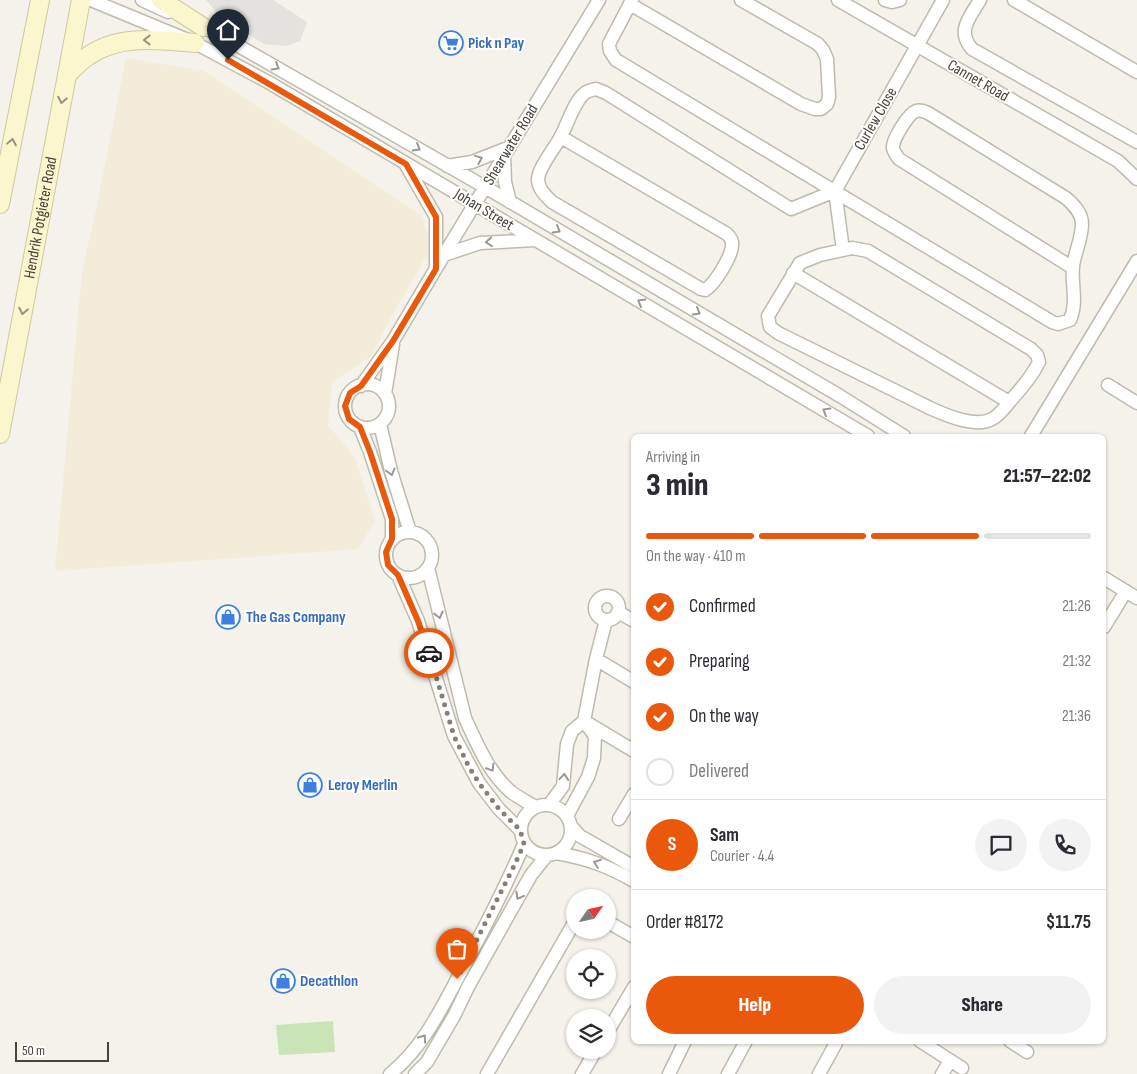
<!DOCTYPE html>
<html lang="en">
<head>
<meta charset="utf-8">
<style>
	body { margin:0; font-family:"Sofia Sans Condensed",sans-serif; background:#f2f2f3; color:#2b2b33; height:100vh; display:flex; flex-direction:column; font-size:19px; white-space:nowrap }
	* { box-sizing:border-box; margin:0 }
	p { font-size:16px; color:#7c7c81 }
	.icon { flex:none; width:28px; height:28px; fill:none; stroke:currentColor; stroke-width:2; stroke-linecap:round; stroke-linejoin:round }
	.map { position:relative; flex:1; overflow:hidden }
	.details { position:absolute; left:631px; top:434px; width:475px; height:610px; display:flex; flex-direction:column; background:#fff; border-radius:8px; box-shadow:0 1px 4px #0004 }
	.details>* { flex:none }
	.needle { width:32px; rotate:56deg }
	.fabs { position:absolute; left:566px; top:889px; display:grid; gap:10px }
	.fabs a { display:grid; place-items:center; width:50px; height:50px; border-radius:50%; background:#fff; box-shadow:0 1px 4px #0004; font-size:25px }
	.scale { position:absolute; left:15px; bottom:12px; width:94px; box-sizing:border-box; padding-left:5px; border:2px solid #474439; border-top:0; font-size:14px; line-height:18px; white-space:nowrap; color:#474439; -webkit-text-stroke:4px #fff; paint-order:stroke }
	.pin { position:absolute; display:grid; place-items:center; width:42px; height:42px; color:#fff; margin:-51px -21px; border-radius:50% 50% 50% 0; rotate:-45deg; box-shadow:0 0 5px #0007 }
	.pin .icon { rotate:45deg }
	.courier { position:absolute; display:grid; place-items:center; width:50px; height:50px; margin:-25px; border:4px solid #ea580c; border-radius:50%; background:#fff; color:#222; box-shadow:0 1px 6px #0007 }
	.headline em { font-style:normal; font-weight:800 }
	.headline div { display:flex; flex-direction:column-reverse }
	.headline { display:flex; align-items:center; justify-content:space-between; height:85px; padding:0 15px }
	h1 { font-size:32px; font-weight:800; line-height:38px }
	.bar { display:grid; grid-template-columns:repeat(4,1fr); gap:8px 5px; align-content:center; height:60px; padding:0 15px }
	.bar i { height:6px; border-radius:4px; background:#e1e1e2 }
	.bar .current { background:#ea580c }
	.bar p { grid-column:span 4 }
	.line { display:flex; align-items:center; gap:12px; padding:0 15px; border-top:1px solid #e1e1e2 }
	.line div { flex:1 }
	.round { display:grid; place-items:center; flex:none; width:52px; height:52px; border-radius:26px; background:#f2f2f3 }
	ol { padding:0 15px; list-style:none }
	li { display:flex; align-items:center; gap:15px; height:55px }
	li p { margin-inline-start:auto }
	li .icon { padding:5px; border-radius:50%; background:#ea580c; color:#fff; stroke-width:4 }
	li:last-child { color:#7c7c81 }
	li i { width:28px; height:28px; border:2px solid #e1e1e2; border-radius:50% }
	.button { display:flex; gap:10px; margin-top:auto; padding:10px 15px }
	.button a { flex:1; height:58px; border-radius:30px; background:#ea580c; color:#fff; font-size:20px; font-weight:800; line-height:58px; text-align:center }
	.button a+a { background:#f2f2f3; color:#2b2b33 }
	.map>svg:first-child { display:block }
	.commercial { fill:#f3ecd8 }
	.green { fill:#c9e4b7 }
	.parking { fill:#e3e2de }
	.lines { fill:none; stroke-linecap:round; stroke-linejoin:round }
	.minor-casing { stroke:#bebbae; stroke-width:15 }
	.secondary-casing { stroke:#cfc99e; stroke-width:20 }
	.minor { stroke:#fff; stroke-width:12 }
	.secondary { stroke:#faf6ce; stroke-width:18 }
	.oneway { stroke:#98947c }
	.oneway2 { stroke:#9a9892 }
	.done { stroke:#848177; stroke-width:5; stroke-dasharray:0 9 }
	.route { stroke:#ea580c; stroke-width:6 }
	.labels { text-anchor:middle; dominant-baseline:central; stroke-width:4; stroke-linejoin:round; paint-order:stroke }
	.shop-label { font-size:16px; font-weight:bold; fill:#366cbe; stroke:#fff; text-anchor:start }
	.street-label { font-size:16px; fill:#474439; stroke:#fff }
</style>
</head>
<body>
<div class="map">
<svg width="1137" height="1074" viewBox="0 0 1137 1074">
	<rect width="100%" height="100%" fill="#f4f2ea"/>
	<path class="commercial" d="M126,58L204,71L422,216L431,248L384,330L372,356L332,382L328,425L355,458L375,521L358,549L55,571L82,271L96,210Z"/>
	<path class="green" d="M333,1021L335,1052L279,1055L276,1025Z"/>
	<path class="parking" d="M206,0H273L307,22L300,41L286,46L264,44L220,16Z"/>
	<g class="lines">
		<g class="minor-casing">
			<path id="minor" d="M91,0L195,43L268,82L868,436
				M142,0L168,12
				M632,0L609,44L610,51L616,60L1052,322L1058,324L1070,320C1078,302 1071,284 1073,266C1075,252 1082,238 1082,224C1082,213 1074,205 1066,198L928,113C924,111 920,110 916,111C908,114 892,140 893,148C893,151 897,156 899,159L1073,268
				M838,0L1118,161L1137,179
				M885,0L892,2L900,0
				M980,0C970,17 956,31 972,49L1137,142
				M1014,0L1137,72
				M630,4L801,104L815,109H821L827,104L829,97L827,59L823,50L818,44L741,0
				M196,24L218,34L279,69L485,187L840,396L904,436
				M561,137L727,234C730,237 733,241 732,245C732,256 715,284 705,290L701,289L552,202C546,196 538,189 538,179C539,167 554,149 560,138C567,126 574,101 585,93C587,91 592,90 596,89L606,93L791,209L835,191
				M504,155L505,182L510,202
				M406,165L436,217V267
				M447,166L472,162L510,147
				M835,191L943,0
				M835,191L843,250
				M852,248L868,251L1031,349L1037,355L1039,362C1032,376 1022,388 1011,400C1006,406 1000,415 992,419C976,428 948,416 932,409L778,333L770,327L768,316L800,263L820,255Z
				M444,255L480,243L536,240
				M793,273L1009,402
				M345 406a22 22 0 1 1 44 0a22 22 0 1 1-44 0Z
				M1108,385L1137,403
				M361,386L393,341L451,243L599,0
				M385,394L393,344
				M380,424L391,471L410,532
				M360,427L370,452L392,519V539
				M1031,436L1137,261
				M386 555a23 23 0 1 1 46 0a23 23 0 1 1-46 0Z
				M428,568L465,718C477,744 489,773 511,792C518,797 527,802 535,807
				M398,575L418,621L454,736L479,783L499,809L520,830
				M1104,578L1137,598
				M595 608a12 12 0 1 1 24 0a12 12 0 1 1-24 0Z
				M618,612L634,621
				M1104,627L1126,591
				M596,659L634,682
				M589,724L634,751
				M521 830a25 25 0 1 1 50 0a25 25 0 1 1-50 0Z
				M549,805L563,786L567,744L572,731L584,721L596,659L606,620
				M567,816L588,777L594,758L595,736L584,721
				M619,819L634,794
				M571,826L580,836L634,867
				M556,853C586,858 608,866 634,881
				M608,922L634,937
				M608,1031L634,987
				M920,1041L962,1068
				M1010,1041L1027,1052
				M390,1074C424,1047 443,1005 463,968C485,927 506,886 524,844
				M415,1074L427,1062L454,1016L469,985L531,875L547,855
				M487,1074L575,921
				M582,1074L596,1050
				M669,1074L685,1041
				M728,1074L746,1041
				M819,1074L836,1043L833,1041
				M942,1074L950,1061"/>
		</g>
		<g class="secondary-casing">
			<g id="secondary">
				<path d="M161,0L203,27"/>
				<path d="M67,75C74,68 80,61 88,56C119,34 159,40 195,43"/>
				<path d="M0,204L40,0"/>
				<path id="s1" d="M0,434L81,0"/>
			</g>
		</g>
		<use href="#minor" class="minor"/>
		<use href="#secondary" class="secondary"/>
	</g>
	<defs><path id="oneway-chevron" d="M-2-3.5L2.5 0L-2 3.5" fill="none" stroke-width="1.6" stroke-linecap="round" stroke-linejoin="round" transform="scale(1.25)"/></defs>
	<g class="oneway">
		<use href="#oneway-chevron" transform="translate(147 40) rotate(180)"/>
		<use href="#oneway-chevron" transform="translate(62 100) rotate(101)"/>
		<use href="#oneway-chevron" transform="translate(12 142) rotate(-79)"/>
		<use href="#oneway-chevron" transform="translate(23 311) rotate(101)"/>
	</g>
	<g class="oneway2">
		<use href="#oneway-chevron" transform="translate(276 67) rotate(30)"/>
		<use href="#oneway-chevron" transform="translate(417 148) rotate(30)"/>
		<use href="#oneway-chevron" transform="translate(479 159) rotate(-22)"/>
		<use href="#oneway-chevron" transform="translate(557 230) rotate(30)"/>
		<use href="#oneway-chevron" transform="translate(489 242) rotate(175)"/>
		<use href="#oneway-chevron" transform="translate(641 302) rotate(-149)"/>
		<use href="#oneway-chevron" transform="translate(697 312) rotate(30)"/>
		<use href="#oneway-chevron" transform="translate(826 411) rotate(-149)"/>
		<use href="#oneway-chevron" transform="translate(391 472) rotate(75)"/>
		<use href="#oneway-chevron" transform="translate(439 615) rotate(76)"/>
		<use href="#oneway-chevron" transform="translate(491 768) rotate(58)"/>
		<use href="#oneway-chevron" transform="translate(564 777) rotate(-85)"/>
		<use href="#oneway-chevron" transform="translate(597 863) rotate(-160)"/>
		<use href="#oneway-chevron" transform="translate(519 896) rotate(119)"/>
		<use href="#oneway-chevron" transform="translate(423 1038) rotate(-54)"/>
	</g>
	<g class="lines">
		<path class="done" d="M429,653L454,736L469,767L479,783L499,809L520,830L524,844L514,866L457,979"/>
		<path class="route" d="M228,60L406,164L436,217V269L393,341L361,386L350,393L345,406L349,419L360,427L370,452L392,519V539L386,552L388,565L398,575L418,621L429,653"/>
	</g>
	<defs>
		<g id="supermarket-ring" transform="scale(1.25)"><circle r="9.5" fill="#fff" stroke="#3f7fe0" stroke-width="1.5"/><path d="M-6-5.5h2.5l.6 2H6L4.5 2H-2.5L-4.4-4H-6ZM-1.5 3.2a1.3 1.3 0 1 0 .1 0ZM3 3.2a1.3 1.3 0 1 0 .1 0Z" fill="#3f7fe0"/></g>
		<g id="shop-ring" transform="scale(1.25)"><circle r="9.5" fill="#fff" stroke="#3f7fe0" stroke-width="1.5"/><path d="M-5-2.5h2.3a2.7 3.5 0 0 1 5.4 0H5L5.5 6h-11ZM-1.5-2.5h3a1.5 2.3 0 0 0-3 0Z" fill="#3f7fe0"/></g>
	</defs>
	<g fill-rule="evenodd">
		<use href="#supermarket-ring" x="451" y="43"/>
		<use href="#shop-ring" x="228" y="617"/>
		<use href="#shop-ring" x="310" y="785"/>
		<use href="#shop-ring" x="283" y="981"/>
	</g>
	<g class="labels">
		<g class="shop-label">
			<text x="468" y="43">Pick n Pay</text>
			<text x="246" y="617">The Gas Company</text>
			<text x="328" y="785">Leroy Merlin</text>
			<text x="300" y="981">Decathlon</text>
		</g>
		<g class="street-label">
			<text transform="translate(978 81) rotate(30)">Cannet Road</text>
			<text transform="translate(876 119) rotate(-60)">Curlew Close</text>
			<text transform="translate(511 145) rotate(-59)">Shearwater Road</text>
			<text transform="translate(484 210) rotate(31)">Johan Street</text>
			<text stroke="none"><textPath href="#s1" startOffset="220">Hendrik Potgieter Road</textPath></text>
		</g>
	</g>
</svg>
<div class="fabs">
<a><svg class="needle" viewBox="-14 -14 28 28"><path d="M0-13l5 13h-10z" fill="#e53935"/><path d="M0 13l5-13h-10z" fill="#7c7c81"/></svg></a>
<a><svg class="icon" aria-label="locate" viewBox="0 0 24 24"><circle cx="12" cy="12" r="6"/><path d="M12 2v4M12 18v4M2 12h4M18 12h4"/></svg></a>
<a><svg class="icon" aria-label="layers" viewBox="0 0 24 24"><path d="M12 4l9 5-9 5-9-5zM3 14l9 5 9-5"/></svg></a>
</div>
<div class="scale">50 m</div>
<div class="pin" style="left:457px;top:979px;background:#ea580c"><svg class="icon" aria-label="bag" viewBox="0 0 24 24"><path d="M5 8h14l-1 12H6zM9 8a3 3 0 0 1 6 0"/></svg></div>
<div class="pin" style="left:228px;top:60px;background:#1f2937"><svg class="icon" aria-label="home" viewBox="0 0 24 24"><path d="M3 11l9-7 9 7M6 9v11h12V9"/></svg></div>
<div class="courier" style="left:429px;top:653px"><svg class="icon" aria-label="car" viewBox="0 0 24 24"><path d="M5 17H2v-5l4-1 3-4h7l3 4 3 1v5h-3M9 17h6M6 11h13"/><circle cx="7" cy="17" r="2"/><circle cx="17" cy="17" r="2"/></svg></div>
<section class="details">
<div class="headline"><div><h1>3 min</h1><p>Arriving in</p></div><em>21:57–22:02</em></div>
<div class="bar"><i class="current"></i><i class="current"></i><i class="current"></i><i></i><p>On the way · 410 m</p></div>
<ol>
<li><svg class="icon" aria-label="check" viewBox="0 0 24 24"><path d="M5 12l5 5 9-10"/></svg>Confirmed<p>21:26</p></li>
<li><svg class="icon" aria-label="check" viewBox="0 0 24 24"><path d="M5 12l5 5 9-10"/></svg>Preparing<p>21:32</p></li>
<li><svg class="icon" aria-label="check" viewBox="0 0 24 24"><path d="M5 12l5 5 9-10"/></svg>On the way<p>21:36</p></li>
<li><i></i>Delivered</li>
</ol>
<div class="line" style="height:90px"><b class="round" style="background:#ea580c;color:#fff">S</b><div><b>Sam</b><p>Courier · 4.4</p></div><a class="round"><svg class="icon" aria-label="chat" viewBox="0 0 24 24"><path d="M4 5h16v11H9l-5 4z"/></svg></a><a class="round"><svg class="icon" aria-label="phone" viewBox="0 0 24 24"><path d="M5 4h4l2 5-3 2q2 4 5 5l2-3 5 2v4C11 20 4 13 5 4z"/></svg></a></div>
<div class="line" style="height:65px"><div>Order #8172</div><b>$11.75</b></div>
<div class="button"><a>Help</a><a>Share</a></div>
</section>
</div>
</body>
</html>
